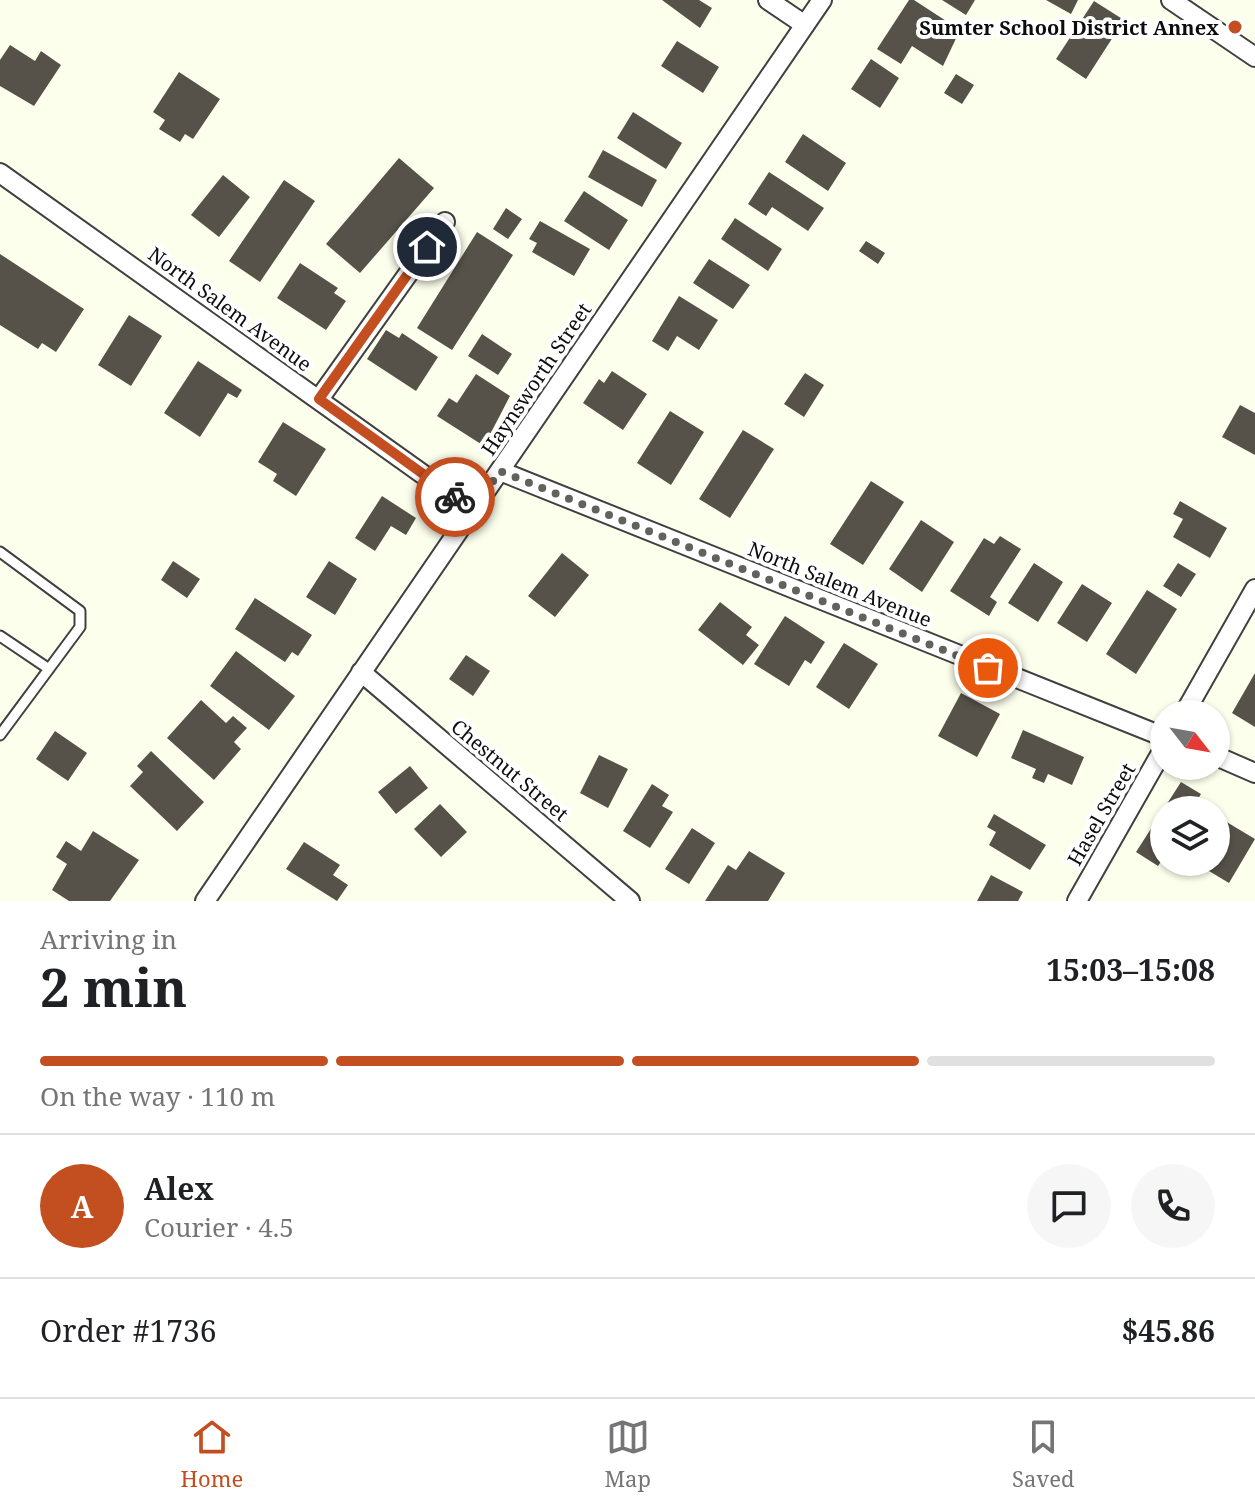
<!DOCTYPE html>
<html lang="en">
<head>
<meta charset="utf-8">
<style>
	body { margin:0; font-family:"Noto Serif",serif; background:#f6f6f6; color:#202124; height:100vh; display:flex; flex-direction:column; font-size:30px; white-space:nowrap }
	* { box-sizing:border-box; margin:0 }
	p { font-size:26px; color:#757577 }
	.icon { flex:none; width:44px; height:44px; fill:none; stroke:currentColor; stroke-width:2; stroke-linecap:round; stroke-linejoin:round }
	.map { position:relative; height:901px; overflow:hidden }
	.sheet { display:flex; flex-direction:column; background:#fff; flex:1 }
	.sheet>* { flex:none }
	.needle { width:52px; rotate:121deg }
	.controls { position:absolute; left:1150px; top:700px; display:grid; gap:16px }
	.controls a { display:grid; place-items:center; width:80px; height:80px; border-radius:50%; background:#fff; box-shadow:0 2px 6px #0004; font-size:40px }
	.pin { position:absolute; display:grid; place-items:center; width:68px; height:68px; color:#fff; margin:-34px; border:4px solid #fff; border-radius:50%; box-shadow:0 2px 8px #0007 }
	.courier { position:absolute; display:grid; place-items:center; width:80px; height:80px; margin:-40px; border:6px solid #c34e1f; border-radius:50%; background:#fff; color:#222; box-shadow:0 2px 10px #0007 }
	.head em { font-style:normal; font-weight:700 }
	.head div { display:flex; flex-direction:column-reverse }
	.head { display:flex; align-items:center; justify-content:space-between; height:136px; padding:0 40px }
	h1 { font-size:52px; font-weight:700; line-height:60px }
	.bar { display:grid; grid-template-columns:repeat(4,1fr); gap:12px 8px; align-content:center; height:96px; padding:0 40px }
	.bar i { height:10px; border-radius:6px; background:#e0e0e0 }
	.bar .current { background:#c34e1f }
	.bar p { grid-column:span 4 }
	.line { display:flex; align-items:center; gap:20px; padding:0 40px; border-top:2px solid #e0e0e0 }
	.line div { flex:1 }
	.round { display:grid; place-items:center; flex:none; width:84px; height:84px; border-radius:42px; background:#f6f6f6 }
	.dock { display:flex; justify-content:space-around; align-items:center; height:112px; border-top:2px solid #e0e0e0; background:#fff; font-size:22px; color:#757577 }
	.dock a { display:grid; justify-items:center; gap:4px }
	.dock .current { color:#c34e1f }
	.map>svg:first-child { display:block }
	.building { fill:#565249 }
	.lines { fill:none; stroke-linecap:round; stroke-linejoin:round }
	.service-casing { stroke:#404040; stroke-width:13 }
	.minor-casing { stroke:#404040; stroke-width:22 }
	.service { stroke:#fff; stroke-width:9 }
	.minor { stroke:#fff; stroke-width:18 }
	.done { stroke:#61625b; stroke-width:8; stroke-dasharray:0 14.4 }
	.route { stroke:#c34e1f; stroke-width:10 }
	.poi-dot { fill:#c34e1f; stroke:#fff; stroke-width:3 }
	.labels { text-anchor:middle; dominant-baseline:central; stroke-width:8; stroke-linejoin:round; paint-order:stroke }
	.poi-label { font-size:20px; font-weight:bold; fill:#0d0d0d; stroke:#fff; text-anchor:end }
	.street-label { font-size:20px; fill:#0d0d0d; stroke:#fff }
</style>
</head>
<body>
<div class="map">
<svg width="1255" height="901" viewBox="0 0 1255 901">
	<rect width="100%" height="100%" fill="#fdffed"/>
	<path class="building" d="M662,0H699L712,8L700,28Z
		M909,0H914L960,30L943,66L912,46L901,64L877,49Z
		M942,0H975L966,15Z
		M1046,0H1078L1071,14Z
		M1094,1L1124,20L1086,79L1056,59Z
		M677,41L719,67L703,93L661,66Z
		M10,45L35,61L41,51L61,65L34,106L0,86V60Z
		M871,59L899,78L880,108L851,89Z
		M179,72L220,99L193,139L185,134L180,142L159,129L165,120L153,112Z
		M956,74L974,85L962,104L944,93Z
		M633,112L682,143L666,169L617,138Z
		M803,134L846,163L828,191L785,162Z
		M603,150L657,180L642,207L588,177Z
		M399,158L434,188L360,273L326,244Z
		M769,172L824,208L808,231L772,207L766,216L748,204Z
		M223,175L250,197L219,237L191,215Z
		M284,180L315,201L260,282L229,261Z
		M584,191L628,220L609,250L564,221Z
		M506,208L522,219L508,239L493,229Z
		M735,218L782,249L768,271L721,239Z
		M540,221L590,249L574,276L532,252L537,243L529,239Z
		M477,232L513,255L452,350L417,328Z
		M866,241L885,253L878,264L859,251Z
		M0,254L84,309L56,352L42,343L38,349L0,325Z
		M709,259L750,285L733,309L693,283Z
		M300,263L338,288L334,293L346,301L326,330L277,298Z
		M679,296L718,320L699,350L677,336L668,351L652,341Z
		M129,315L162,336L131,386L98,365Z
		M386,330L399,338L402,333L438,357L416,391L367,359Z
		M482,334L512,354L498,375L468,356Z
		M198,361L242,390L237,398L228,393L200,437L164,413Z
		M612,371L647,394L623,430L583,403L599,379L604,383Z
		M805,373L824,385L804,417L784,404Z
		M476,374L510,396L484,446L437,416L449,398L457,403Z
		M1240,405L1255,413V455L1222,437Z
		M670,411L704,432L671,485L637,463Z
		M283,422L326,449L296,496L273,481L277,474L258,462Z
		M743,430L774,449L730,518L699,499Z
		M871,481L904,502L863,565L830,544Z
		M382,496L416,518L406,535L391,526L375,551L355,538Z
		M1180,501L1227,528L1210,558L1173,537L1183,519L1173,514Z
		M921,520L954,542L922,592L889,569Z
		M1000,536L1021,549L990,597L997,602L989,616L950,591L984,538L994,544Z
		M562,553L589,575L555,617L528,596Z
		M173,561L200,579L187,598L161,580Z
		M329,561L357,579L335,615L306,597Z
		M1034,563L1063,582L1038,622L1008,603Z
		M1178,563L1196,574L1181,597L1163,586Z
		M1082,584L1112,603L1087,642L1057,623Z
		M1147,590L1177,609L1136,674L1106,654Z
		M255,598L312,635L298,656L292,652L285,662L235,629Z
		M720,602L752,627L746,635L759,645L743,665L698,630Z
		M785,616L825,642L811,664L805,660L789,686L754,664Z
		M844,643L878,664L849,709L816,687Z
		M236,651L295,696L269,730L210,686Z
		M466,655L490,671L473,696L449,679Z
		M1255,673V727L1232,713Z
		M961,693L1000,714L977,757L938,736Z
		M201,700L226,723L233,716L247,728L234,742L241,749L214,780L167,738Z
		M1023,730L1084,757L1072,785L1048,774L1044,783L1032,778L1036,769L1011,758Z
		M55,731L87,753L68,781L36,759Z
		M151,751L204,802L177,831L130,786L143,772L137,766Z
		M599,755L628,769L608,808L580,793Z
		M410,766L428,788L396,814L378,792Z
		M1181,782L1201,794L1196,802L1209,810H1164V857L1158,866L1136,852Z
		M652,784L669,795L662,806L673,812L650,848L623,831Z
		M440,804L467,832L441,857L414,829Z
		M994,814L1046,845L1030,870L989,845L996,832L987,827Z
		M1225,821L1255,839L1229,883L1199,865L1216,862V836Z
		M692,828L715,843L689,884L665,869Z
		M93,831L139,860L110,901H69L52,890L67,864L56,857L66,841L81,851Z
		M304,842L340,865L333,875L348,885L337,901L286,869Z
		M749,851L785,873L768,901H705L728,865L736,870Z
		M991,875L1023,892L1018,901H977Z"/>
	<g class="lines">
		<g class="service-casing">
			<path id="service" d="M0,552L80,611V627L0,735
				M0,636L49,669"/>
		</g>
		<g class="minor-casing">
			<path id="minor" d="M768,0L805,25
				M1171,0L1255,57
				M0,173L473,510
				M319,399L445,222
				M500,471L1164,737
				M361,672L630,901
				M1184,714L1255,589
				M1216,756L1255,773
				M205,901L822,0
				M1077,901L1164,748"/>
		</g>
		<use href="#service" class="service"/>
		<use href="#minor" class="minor"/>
	</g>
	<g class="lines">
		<path class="done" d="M455,497L473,510L500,471L988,668"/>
		<path class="route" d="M427,247L319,399L455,497"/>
	</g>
	<circle class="poi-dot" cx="1235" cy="27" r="8"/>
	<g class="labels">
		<g class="poi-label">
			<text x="1219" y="27">Sumter School District Annex</text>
		</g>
		<g class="street-label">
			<text transform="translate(230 309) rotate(36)">North Salem Avenue</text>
			<text transform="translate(536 379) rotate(-56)">Haynsworth Street</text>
			<text transform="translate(840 584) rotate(22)">North Salem Avenue</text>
			<text transform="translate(510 770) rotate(40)">Chestnut Street</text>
			<text transform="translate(1101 814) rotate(-60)">Hasel Street</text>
		</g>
	</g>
</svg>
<div class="controls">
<a><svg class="needle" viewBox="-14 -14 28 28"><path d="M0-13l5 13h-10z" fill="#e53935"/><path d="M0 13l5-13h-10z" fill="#757577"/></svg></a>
<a><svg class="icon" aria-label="layers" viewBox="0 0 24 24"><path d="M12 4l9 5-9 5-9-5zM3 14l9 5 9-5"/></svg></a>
</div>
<div class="pin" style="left:988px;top:668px;background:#ea580c"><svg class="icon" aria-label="bag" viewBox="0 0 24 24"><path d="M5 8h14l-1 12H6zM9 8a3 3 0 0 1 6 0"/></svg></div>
<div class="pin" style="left:427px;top:247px;background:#1f2937"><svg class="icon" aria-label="home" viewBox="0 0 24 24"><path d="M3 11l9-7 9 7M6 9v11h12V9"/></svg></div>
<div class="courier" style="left:455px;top:497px"><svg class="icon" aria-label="bike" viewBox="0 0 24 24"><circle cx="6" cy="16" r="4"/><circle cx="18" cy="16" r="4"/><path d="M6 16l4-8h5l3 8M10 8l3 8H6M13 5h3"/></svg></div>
</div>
<section class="sheet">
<div class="head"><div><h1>2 min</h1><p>Arriving in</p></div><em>15:03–15:08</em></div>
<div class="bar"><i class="current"></i><i class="current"></i><i class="current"></i><i></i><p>On the way · 110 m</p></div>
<div class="line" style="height:144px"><b class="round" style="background:#c34e1f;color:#fff">A</b><div><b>Alex</b><p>Courier · 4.5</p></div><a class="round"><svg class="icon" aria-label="chat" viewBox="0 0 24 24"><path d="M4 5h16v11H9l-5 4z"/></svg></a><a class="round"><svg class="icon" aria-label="phone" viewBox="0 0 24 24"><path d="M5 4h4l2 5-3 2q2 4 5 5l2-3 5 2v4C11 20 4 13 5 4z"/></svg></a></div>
<div class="line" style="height:104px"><div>Order #1736</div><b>$45.86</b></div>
</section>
<nav class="dock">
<a class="current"><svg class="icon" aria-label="home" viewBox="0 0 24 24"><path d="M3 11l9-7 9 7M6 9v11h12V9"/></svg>Home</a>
<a><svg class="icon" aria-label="map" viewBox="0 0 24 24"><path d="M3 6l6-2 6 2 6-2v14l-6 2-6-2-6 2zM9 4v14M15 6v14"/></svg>Map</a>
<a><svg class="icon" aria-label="saved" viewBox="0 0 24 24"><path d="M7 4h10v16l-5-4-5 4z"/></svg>Saved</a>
</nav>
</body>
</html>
